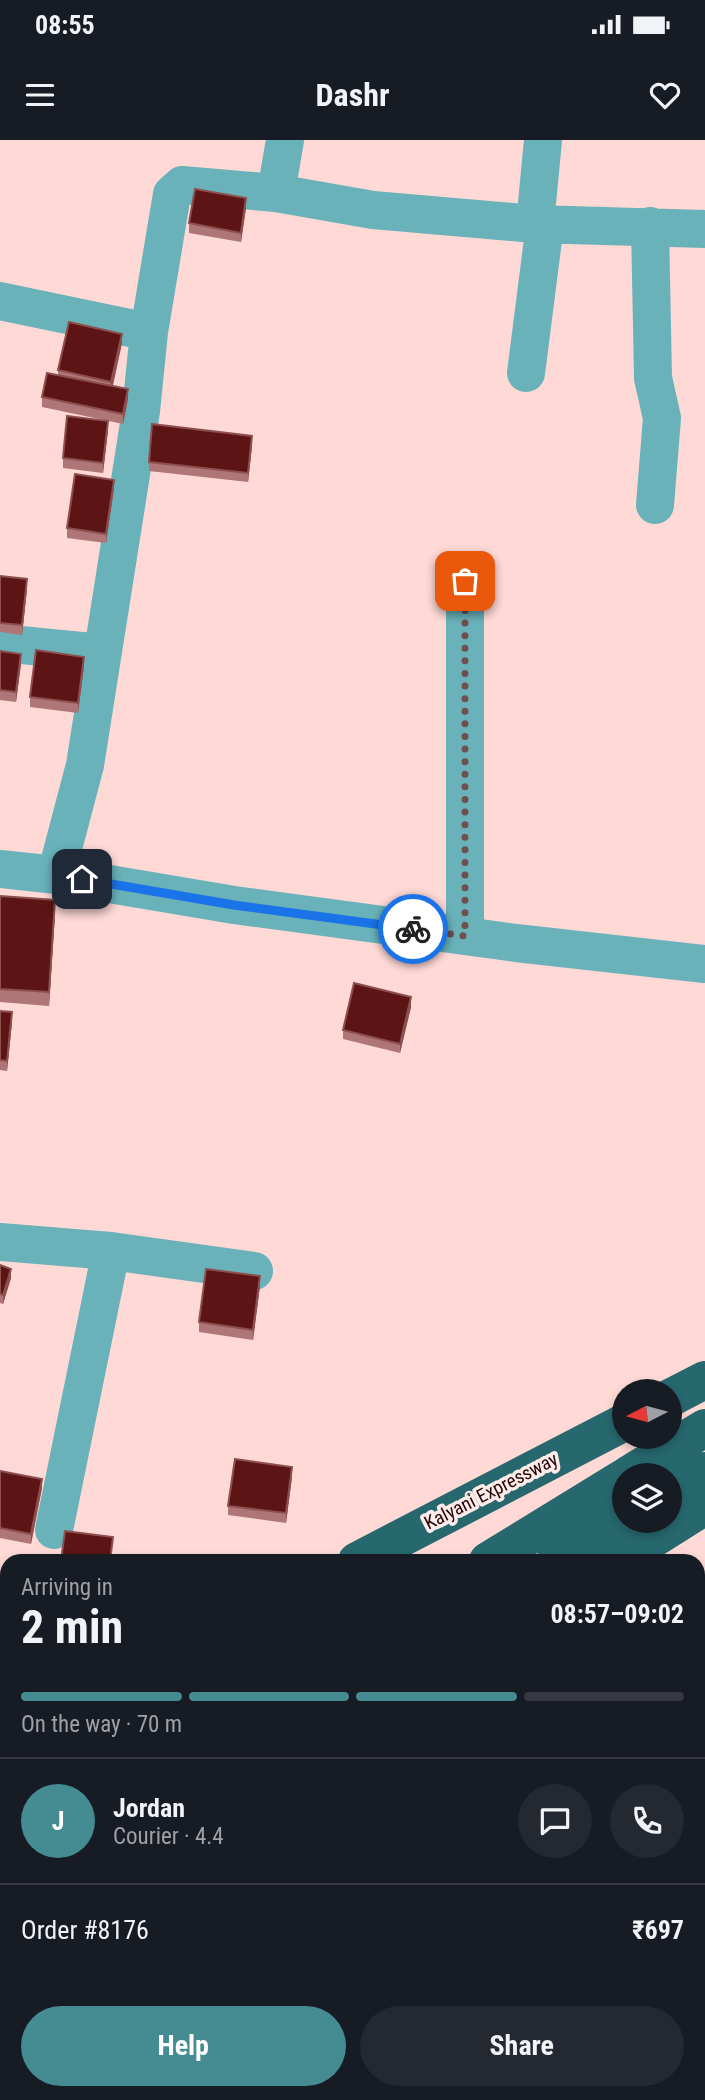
<!DOCTYPE html>
<html lang="en">
<head>
<meta charset="utf-8">
<style>
	body { margin:0; font-family:"Roboto Condensed",sans-serif; background:#242831; color:#f1f3f6; height:100vh; display:flex; flex-direction:column; font-size:26px; white-space:nowrap }
	* { box-sizing:border-box; margin:0 }
	p { font-size:23px; color:#9ea1a6 }
	.icon { flex:none; width:38px; height:38px; fill:none; stroke:currentColor; stroke-width:2; stroke-linecap:round; stroke-linejoin:round }
	.map { position:relative; flex:1; overflow:hidden }
	.details { position:absolute; left:0px; top:1414px; width:705px; height:546px; display:flex; flex-direction:column; background:#171b24; border-radius:21px 21px 0 0; box-shadow:0 4px 10px #0003 }
	.details>* { flex:none }
	.needle { width:46px; rotate:264deg }
	.controls { position:absolute; left:612px; top:1239px; display:grid; gap:14px }
	.controls a { display:grid; place-items:center; width:70px; height:70px; border-radius:50%; background:#171b24; box-shadow:0 4px 10px #0003; font-size:35px }
	.pin { position:absolute; display:grid; place-items:center; width:60px; height:60px; color:#fff; margin:-30px; border-radius:14px; box-shadow:0 4px 10px #0006 }
	.courier { position:absolute; display:grid; place-items:center; width:70px; height:70px; margin:-35px; border:5px solid #1a73e8; border-radius:50%; background:#fff; color:#222; box-shadow:0 2px 9px #0007 }
	.head em { font-style:normal; font-weight:700 }
	.head div { display:flex; flex-direction:column-reverse }
	.head { display:flex; align-items:center; justify-content:space-between; height:119px; padding:0 21px }
	h1 { font-size:46px; font-weight:700; line-height:52px }
	.bar { display:grid; grid-template-columns:repeat(4,1fr); gap:10px 7px; align-content:center; height:84px; padding:0 21px }
	.bar i { height:9px; border-radius:5px; background:#363941 }
	.bar .on { background:#448b92 }
	.bar p { grid-column:span 4 }
	.line { display:flex; align-items:center; gap:18px; padding:0 21px; border-top:2px solid #363941 }
	.line div { flex:1 }
	.round { display:grid; place-items:center; flex:none; width:74px; height:74px; border-radius:37px; background:#242831 }
	.cta { display:flex; gap:14px; margin-top:auto; padding:14px 21px }
	.cta a { flex:1; height:80px; border-radius:42px; background:#448b92; color:#fff; font-size:28px; font-weight:700; line-height:80px; text-align:center }
	.cta a+a { background:#242831; color:#f1f3f6 }
	.status { display:flex; justify-content:space-between; align-items:center; height:49px; padding:0 35px; background:#171b24; direction:ltr }
	.status svg { height:19px; fill:currentColor }
	header { display:flex; justify-content:space-between; align-items:center; height:91px; padding:0 21px; background:#171b24; font-size:32px; font-weight:700 }
	.map>svg:first-child { display:block }
	.lines { fill:none; stroke-linecap:round; stroke-linejoin:round }
	.minor { stroke:#69b2ba; stroke-width:38 }
	.highway { stroke:#27686f; stroke-width:38 }
	.wall { fill:#ae7676 }
	.shaded-wall { fill:#8d4f4f }
	.building { fill:#5d1415; stroke:#8d4f4f; stroke-width:2 }
	.done { stroke:#70504f; stroke-width:7; stroke-dasharray:0 12.6 }
	.route { stroke:#1a73e8; stroke-width:9 }
	.labels { text-anchor:middle; dominant-baseline:central; stroke-width:7; stroke-linejoin:round; paint-order:stroke }
	.street-label { font-size:19px; fill:#240706; stroke:#feecea }
</style>
</head>
<body>
<div class="status"><b>08:55</b><svg viewBox="0 0 49 12"><path d="M0 12V9h3v3zM5 12V6h3v6zM10 12V3h3v9zM15 12V0h3v12zM26 1h20v11H26zM47 4h2v5h-2z"/></svg></div>
<header><svg class="icon" aria-label="menu" viewBox="0 0 24 24"><path d="M4 6h16M4 12h16M4 18h16"/></svg>Dashr<svg class="icon" aria-label="heart" viewBox="0 0 24 24"><path d="M12 20l-8-8c-3-5 5-10 8-4 3-6 11-1 8 4z"/></svg></header>
<div class="map">
<svg width="705" height="1960" viewBox="0 0 705 1960">
	<rect width="100%" height="100%" fill="#fed9d6"/>
	<g class="lines">
		<path class="minor" d="M276,53L373,70L535,84L705,89
			M535,84L543,0
			M650,86L653,238L662,278L655,365
			M0,161L149,192
			M526,233L545,84
			M465,441V796
			M0,503L102,513
			M0,729L56,735L234,765L516,803L705,824
			M56,735L85,625L141,271L149,192L172,54L182,45L276,53L285,0
			M0,1102L111,1111L254,1131
			M54,1390L111,1111
			M698,1498L705,1509
			M308,1960L310,1953"/>
		<path class="highway" d="M670,1258L705,1240
			M628,1335L705,1288
			M670,1352L705,1331
			M357,1421L625,1282
			M488,1421L625,1337
			M555,1421L625,1379
			M618,1421L705,1366
			M0,1620L7,1616
			M0,1678L7,1673
			M0,1753L7,1749
			M0,1821L7,1817"/>
	</g>
	<path class="wall" d="M246,68L241,102L189,93V83Z
		M122,203L113,246L128,259L123,284L42,267V257L58,235V230Z
		M108,290L103,333L63,328V318Z
		M252,306L248,342L149,331V322Z
		M114,349L106,403L67,398V388Z
		M0,436L27,449L22,495L0,492Z
		M0,511L21,524L16,562L0,560Z
		M84,526L78,573L30,567V557Z
		M0,756L55,773L49,866L0,862Z
		M411,867L400,913L343,899V890Z
		M0,871L12,882L7,931L0,930Z
		M0,1125L11,1138L3,1164L0,1163Z
		M260,1146L253,1200L199,1192V1182Z
		M0,1331L42,1348L31,1404L0,1398Z
		M292,1337L286,1383L228,1375V1366Z"/>
	<path class="shaded-wall" d="M246,58V68L241,102V93Z
		M122,194V203L111,252V242Z
		M128,249V259L123,284V274Z
		M108,281V290L103,333V323Z
		M252,296V306L248,342V333Z
		M114,340V349L106,403V394Z
		M27,439V449L22,495V485Z
		M21,514V524L16,562V552Z
		M84,517V526L78,573V563Z
		M55,760V773L49,866V852Z
		M411,857V867L400,913V904Z
		M12,872V882L7,931V921Z
		M11,1129V1138L3,1164V1155Z
		M260,1136V1146L253,1200V1190Z
		M292,1327V1337L286,1383V1373Z
		M42,1339V1348L31,1404V1394Z"/>
	<path class="building" d="M195,49L246,58L241,93L189,83Z
		M69,182L122,194L111,242L58,230Z
		M47,233L128,249L123,274L42,257Z
		M67,276L108,281L103,323L63,318Z
		M152,284L252,296L248,333L149,322Z
		M75,334L114,340L106,394L67,388Z
		M0,436L27,439L22,485L0,483Z
		M36,510L84,517L78,563L30,557Z
		M0,511L21,514L16,552L0,550Z
		M0,756L55,760L49,852L0,849Z
		M354,843L411,857L400,904L343,890Z
		M0,871L12,872L7,921L0,920Z
		M0,1125L11,1129L3,1155L0,1154Z
		M206,1129L260,1136L253,1190L199,1182Z
		M235,1319L292,1327L286,1373L228,1366Z
		M0,1331L42,1339L31,1394L0,1388Z
		M65,1391L113,1397L110,1421H61Z
		M323,1953H381L386,1954L385,1960H321Z"/>
	<g class="lines">
		<path class="done" d="M413,789L465,796V441"/>
		<path class="route" d="M82,739L234,765L413,789"/>
	</g>
	<g class="labels">
		<g class="street-label">
			<text transform="translate(491 1351) rotate(-27)">Kalyani Expressway</text>
		</g>
	</g>
</svg>
<div class="controls">
<a><svg class="needle" viewBox="-14 -14 28 28"><path d="M0-13l5 13h-10z" fill="#e53935"/><path d="M0 13l5-13h-10z" fill="#9ea1a6"/></svg></a>
<a><svg class="icon" aria-label="layers" viewBox="0 0 24 24"><path d="M12 4l9 5-9 5-9-5zM3 14l9 5 9-5"/></svg></a>
</div>
<div class="pin" style="left:465px;top:441px;background:#ea580c"><svg class="icon" aria-label="bag" viewBox="0 0 24 24"><path d="M5 8h14l-1 12H6zM9 8a3 3 0 0 1 6 0"/></svg></div>
<div class="pin" style="left:82px;top:739px;background:#1f2937"><svg class="icon" aria-label="home" viewBox="0 0 24 24"><path d="M3 11l9-7 9 7M6 9v11h12V9"/></svg></div>
<div class="courier" style="left:413px;top:789px"><svg class="icon" aria-label="bike" viewBox="0 0 24 24"><circle cx="6" cy="16" r="4"/><circle cx="18" cy="16" r="4"/><path d="M6 16l4-8h5l3 8M10 8l3 8H6M13 5h3"/></svg></div>
<section class="details">
<div class="head"><div><h1>2 min</h1><p>Arriving in</p></div><em>08:57–09:02</em></div>
<div class="bar"><i class="on"></i><i class="on"></i><i class="on"></i><i></i><p>On the way · 70 m</p></div>
<div class="line" style="height:126px"><b class="round" style="background:#448b92;color:#fff">J</b><div><b>Jordan</b><p>Courier · 4.4</p></div><a class="round"><svg class="icon" aria-label="chat" viewBox="0 0 24 24"><path d="M4 5h16v11H9l-5 4z"/></svg></a><a class="round"><svg class="icon" aria-label="phone" viewBox="0 0 24 24"><path d="M5 4h4l2 5-3 2q2 4 5 5l2-3 5 2v4C11 20 4 13 5 4z"/></svg></a></div>
<div class="line" style="height:91px"><div>Order #8176</div><b>₹697</b></div>
<div class="cta"><a>Help</a><a>Share</a></div>
</section>
</div>
</body>
</html>
